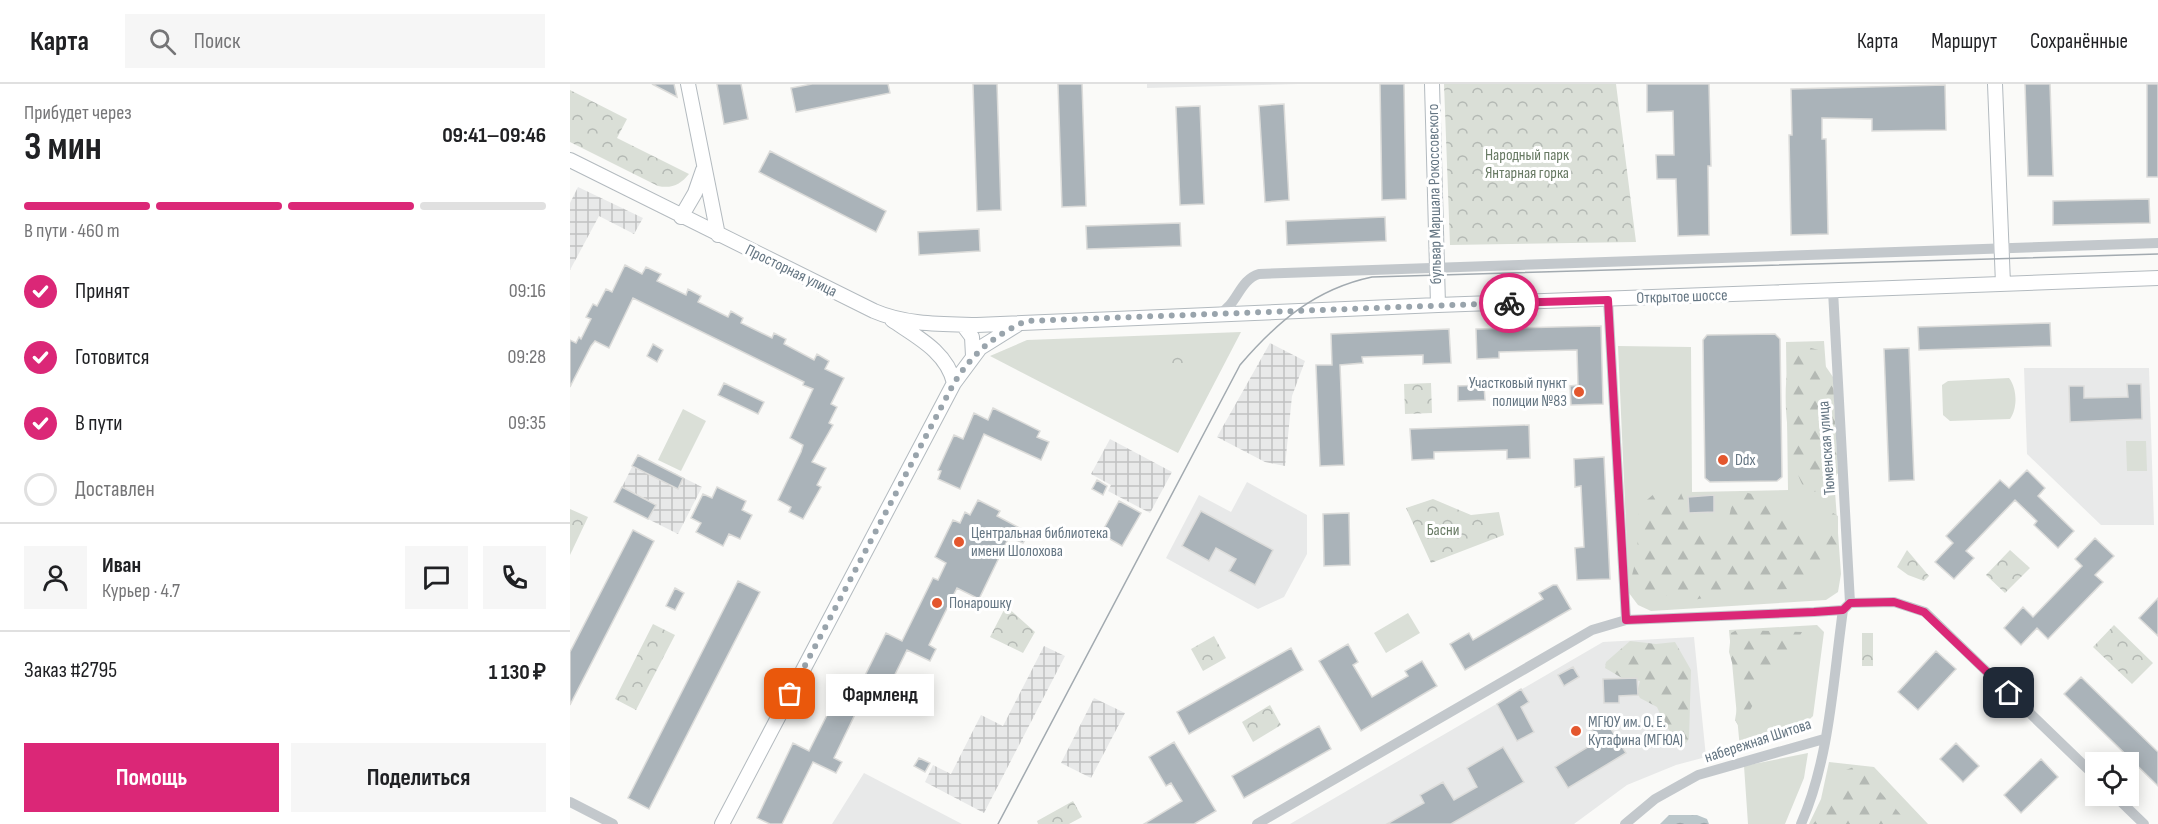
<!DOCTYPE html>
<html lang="ru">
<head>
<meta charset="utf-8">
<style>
	body { margin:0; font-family:"Sofia Sans Condensed",sans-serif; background:#f6f6f6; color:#202124; height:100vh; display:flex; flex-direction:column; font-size:22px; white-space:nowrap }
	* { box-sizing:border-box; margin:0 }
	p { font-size:20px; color:#757577 }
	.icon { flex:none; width:33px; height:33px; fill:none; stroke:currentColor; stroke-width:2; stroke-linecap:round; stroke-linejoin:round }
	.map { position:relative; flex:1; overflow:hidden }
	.sheet { display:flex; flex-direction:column; background:#fff; width:570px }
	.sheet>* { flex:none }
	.tools { position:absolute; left:1515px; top:668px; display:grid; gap:12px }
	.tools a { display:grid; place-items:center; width:54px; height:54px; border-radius:0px; background:#fff; box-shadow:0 3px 15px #0003; font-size:30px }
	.pin { position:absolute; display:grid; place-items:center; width:51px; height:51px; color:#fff; margin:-26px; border-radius:12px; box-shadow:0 3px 9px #0006 }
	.courier { position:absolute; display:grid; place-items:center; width:60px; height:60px; margin:-30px; border:4px solid #db2777; border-radius:50%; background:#fff; color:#222; box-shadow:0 2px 8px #0007 }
	.bubble { position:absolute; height:42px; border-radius:0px; background:#fff; box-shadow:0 3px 15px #0003; font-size:20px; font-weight:700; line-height:42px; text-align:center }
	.headline em { font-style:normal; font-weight:700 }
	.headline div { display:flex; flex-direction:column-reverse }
	.headline { display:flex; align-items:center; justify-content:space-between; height:102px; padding:0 24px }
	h1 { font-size:39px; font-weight:700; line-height:45px }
	.bar { display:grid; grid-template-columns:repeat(4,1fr); gap:9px 6px; align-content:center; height:72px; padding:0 24px }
	.bar i { height:8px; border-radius:4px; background:#e0e0e0 }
	.bar .selected { background:#db2777 }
	.bar p { grid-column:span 4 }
	.line { display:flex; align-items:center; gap:15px; padding:0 24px; border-top:2px solid #e0e0e0 }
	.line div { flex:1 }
	.round { display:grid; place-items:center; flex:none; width:63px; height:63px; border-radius:0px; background:#f6f6f6 }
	ol { padding:0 24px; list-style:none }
	li { display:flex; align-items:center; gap:18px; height:66px }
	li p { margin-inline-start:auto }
	li .icon { padding:6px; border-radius:50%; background:#db2777; color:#fff; stroke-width:4 }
	li:last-child { color:#757577 }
	li i { width:33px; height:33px; border:3px solid #e0e0e0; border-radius:50% }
	.action { display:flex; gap:12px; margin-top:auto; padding:12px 24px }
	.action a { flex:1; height:69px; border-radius:0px; background:#db2777; color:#fff; font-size:24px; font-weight:700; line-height:69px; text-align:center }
	.action a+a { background:#f6f6f6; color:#202124 }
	header { display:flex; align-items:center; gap:36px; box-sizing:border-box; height:84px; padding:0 30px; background:#fff; border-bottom:2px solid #e0e0e0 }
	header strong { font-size:28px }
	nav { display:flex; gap:33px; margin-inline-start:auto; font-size:21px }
	.search { width:420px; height:54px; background:#f6f6f6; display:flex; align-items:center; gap:15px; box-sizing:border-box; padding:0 21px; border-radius:0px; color:#757577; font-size:22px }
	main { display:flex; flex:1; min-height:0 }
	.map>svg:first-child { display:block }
	.built { fill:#e8e9e9 }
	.industrial { fill:url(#industrial-grid) }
	.grass { fill:#dadfd7 }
	.forest { fill:url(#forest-firs) }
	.park { fill:url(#park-crowns) }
	.water { fill:url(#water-waves) }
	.building { fill:#aab3b9; stroke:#dcdcda; stroke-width:1.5 }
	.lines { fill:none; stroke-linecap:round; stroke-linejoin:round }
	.secondary-casing { stroke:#b3babf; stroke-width:16 }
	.street { stroke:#c3c8cc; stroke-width:10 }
	.secondary { stroke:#fff; stroke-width:14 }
	.tram { stroke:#a2aab0; stroke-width:1.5 }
	.done { stroke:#99a4ac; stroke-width:6; stroke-dasharray:0 10.8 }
	.route { stroke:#db2777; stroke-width:8 }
	.poi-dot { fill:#e4572e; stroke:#fff; stroke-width:2 }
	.labels { text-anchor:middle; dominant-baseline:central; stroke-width:6; stroke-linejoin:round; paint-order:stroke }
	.park-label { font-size:16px; fill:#687a64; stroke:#fff }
	.street-label { font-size:16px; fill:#657683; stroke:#fff }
	.poi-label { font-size:16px; fill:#657683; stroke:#fff; text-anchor:start }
</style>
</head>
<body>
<header>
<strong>Карта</strong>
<div class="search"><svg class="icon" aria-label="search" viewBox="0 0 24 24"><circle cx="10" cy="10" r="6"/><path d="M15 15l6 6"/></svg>Поиск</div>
<nav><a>Карта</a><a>Маршрут</a><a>Сохранённые</a></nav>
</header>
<main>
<section class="sheet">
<div class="headline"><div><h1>3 мин</h1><p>Прибудет через</p></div><em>09:41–09:46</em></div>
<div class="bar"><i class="selected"></i><i class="selected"></i><i class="selected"></i><i></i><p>В пути · 460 m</p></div>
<ol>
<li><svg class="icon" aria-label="check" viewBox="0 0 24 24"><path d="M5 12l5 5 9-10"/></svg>Принят<p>09:16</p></li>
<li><svg class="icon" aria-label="check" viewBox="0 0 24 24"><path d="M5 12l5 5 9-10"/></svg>Готовится<p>09:28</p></li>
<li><svg class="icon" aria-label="check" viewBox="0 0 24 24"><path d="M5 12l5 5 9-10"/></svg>В пути<p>09:35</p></li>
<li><i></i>Доставлен</li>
</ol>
<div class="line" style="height:108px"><a class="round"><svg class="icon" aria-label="person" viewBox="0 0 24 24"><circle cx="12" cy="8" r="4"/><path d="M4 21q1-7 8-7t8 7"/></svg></a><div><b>Иван</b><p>Курьер · 4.7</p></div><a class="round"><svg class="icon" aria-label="chat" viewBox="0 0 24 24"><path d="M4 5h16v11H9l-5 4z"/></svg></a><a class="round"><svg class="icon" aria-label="phone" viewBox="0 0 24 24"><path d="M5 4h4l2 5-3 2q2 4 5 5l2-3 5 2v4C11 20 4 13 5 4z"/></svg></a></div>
<div class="line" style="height:78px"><div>Заказ #2795</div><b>1 130 ₽</b></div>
<div class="action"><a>Помощь</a><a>Поделиться</a></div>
</section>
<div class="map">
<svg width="1588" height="740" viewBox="0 0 1588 740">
	<defs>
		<pattern id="industrial-grid" width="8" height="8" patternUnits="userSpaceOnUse" patternTransform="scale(1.5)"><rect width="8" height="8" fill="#e8e9e9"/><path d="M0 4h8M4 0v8" fill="none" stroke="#c0c1c2"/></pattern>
		<pattern id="forest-firs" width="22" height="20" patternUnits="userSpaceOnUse" patternTransform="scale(1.5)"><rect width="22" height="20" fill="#dadfd7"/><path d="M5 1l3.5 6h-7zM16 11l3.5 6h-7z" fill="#b4b9b4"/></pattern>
		<pattern id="park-crowns" width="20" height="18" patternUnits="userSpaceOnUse" patternTransform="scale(1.5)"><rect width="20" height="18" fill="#dadfd7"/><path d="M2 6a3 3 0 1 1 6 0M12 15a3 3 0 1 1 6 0" fill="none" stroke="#b4b9b4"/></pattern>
		<pattern id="water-waves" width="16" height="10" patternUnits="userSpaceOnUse" patternTransform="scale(1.5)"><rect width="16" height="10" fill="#bbc7cb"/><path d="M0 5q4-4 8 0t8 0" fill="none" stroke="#9ca6aa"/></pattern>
	</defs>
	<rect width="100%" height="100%" fill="#fafaf8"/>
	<path class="built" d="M577,0H728L577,4Z
		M1454,284H1579L1584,441H1531L1457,370Z
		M677,398L737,431V470L714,513L688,525L596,474L629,411L661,428Z
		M1124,553L1136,673L1106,681L1057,701L1004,740H720L1033,558Z
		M294,689L392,740H262Z"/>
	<path class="industrial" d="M8,103L73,134L64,150L29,132L0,186V119Z
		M700,259L735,277L722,312L715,382L695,378L647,353Z
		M540,355L602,388L580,429L538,407L541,401L521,390Z
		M68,371L132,403L108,450L78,435L86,420L52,403Z
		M474,562L495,572L414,729L355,698L363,681L381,690L411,631L433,642Z
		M524,614L555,629L521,694L491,679Z"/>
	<path class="grass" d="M671,248L608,369L420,272L457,256Z
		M1254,257L1271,490L1268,508L1256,516L1081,527L1068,521L1059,509L1048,262L1121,263L1122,408L1218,406L1216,258Z
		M1439,294C1447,304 1448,324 1440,335L1380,337L1373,331L1372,301L1378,297Z
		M113,325L136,337L111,387L88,376Z
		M1556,357H1576L1577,387H1557Z
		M838,529L850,549L816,569L804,549Z
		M1247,541L1254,548L1243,632L1221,653L1170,665L1159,546Z
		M1238,669L1234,694L1215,740H1178L1174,682Z
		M1259,678L1304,683L1358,740H1239L1251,715Z"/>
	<path class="forest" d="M1227,260L1252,267V277L1263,293L1268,389C1261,401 1252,409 1237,408C1217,382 1206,287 1227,260Z
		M1091,404L1111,409C1119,430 1133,445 1142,466L1155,452L1164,410L1170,407L1214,418C1226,428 1225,448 1238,457L1249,451L1263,429L1268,432V464L1254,477L1242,481L1240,500L1235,504L1157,509L1119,517L1094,511L1081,513L1069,507L1062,491L1067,472L1069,426L1072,420Z
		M1167,546L1232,548L1217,574L1196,597L1174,637L1168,641L1165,636L1170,606L1159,568L1161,549Z
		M1060,557L1086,560L1105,558L1121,586L1119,655L1112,664L1094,639L1087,623L1070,614L1067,608L1070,597L1052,594L1035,584L1036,578Z
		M1286,682L1291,684C1300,701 1333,728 1336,740H1243L1259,720L1276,686Z"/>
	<path class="park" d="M874,0H1046L1066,158L880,161Z
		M0,6L57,35L47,54L119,90C111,100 102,105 88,102L0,58Z
		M607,268L612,271L616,282L607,299L595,283Z
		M861,299L862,329L835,330L834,300Z
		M863,415L901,431L929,428L934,451L861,479L836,424Z
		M0,425L18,433L0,471Z
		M1337,466L1359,492L1354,497L1338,491L1327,483Z
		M1440,466L1460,484L1435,509L1416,491Z
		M436,522L465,548L453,569L420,553Z
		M83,540L105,551L66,626L45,615Z
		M1544,541L1583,579L1562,600L1523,563Z
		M1292,549H1303V582H1292Z
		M644,552L656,574L633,587L621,565Z
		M700,621L711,641L683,658L672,638Z
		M503,717L512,733L499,740H468L467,737Z"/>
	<path class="water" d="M1099,731H1127L1137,735L1139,740H1090Z"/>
	<path class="building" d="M82,0H104L107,13Z
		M147,0H171L178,35L154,40Z
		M242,0H318L320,9L226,28L221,4Z
		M403,0H427L431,126L407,127Z
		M488,0H512L516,122L492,123Z
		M810,0H834L836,115L812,116Z
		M1077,0H1139L1141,82H1138L1139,151L1108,152L1106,95H1087L1086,71H1104L1103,27L1077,28Z
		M1455,0H1480L1483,92H1458Z
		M1577,0H1588V93H1577Z
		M1375,1L1376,46L1302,47V35L1252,34V55H1256L1258,150L1221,151L1219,51H1222L1221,5Z
		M714,20L719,116L695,118L689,22Z
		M630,22L634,120L610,121L606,23Z
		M200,67L316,127L306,148L189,88Z
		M1579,115L1580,139L1483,141V117Z
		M815,133L816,157L717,161L716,137Z
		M610,139L611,162L517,165L516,142Z
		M409,145L410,167L349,171L348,148Z
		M55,181L72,190L76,183L91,190L87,197L116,211L118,205L131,212L128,218L158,233L161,227L173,234L171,239L202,254L204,249L216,255L214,260L244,276L247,270L259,277L255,285L274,294L261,320L267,323L259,339L263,341L242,378L256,384L247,401L251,403L233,435L219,428L221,423L208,416L231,368L233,361L220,354L243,305L233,301L234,298L63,214L39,264L25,257L21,262L0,303V256L6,259L9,253L11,255L21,235L16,233L23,220L27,222L36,205L42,208Z
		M1480,239L1481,262L1349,266L1348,243Z
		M1031,242L1033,320L1001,321L1000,302L1008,301L1007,266L929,268V274L907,275L906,245Z
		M879,245L881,279L853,280V271L792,273L793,279L770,281L774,381L750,382L746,281H762L761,250Z
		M1205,250L1210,255L1212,393L1207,397L1140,398L1135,394L1133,256L1137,251Z
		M83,260L93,266L87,278L77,272Z
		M1339,264L1344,396L1319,397L1314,265Z
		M154,299L194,318L188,330L148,311Z
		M1557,300H1571L1572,335L1500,338L1499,302H1514V314L1558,313Z
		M914,301L915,316L888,317V302Z
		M423,324L470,347L467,353L479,358L471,376L414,350L390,405L368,395L371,387L368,386L384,351L393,355L404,329L418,336Z
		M959,341L960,374L937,375V366L864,368V375L842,376L840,345Z
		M68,371L113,394L108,405L62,382Z
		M1034,373L1040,495L1007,496L1005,464L1014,463L1011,402L1005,403L1004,375Z
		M1457,386L1475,404L1468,412L1504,447L1488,464L1464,441L1467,437L1445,416L1396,467L1404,474L1384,495L1365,478L1383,459L1376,452L1430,396L1439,404Z
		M527,396L537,402L533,411L522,405Z
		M52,403L86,421L78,435L44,418Z
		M147,403L176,417L172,426L182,431L170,455L159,450L153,462L126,448L131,439L121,434L133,410L142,414Z
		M1144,411V428L1119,429L1118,413Z
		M408,416L430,427L427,432L459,449L453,459L439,453L409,515L387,504L359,561L366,565L360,577L337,566L306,629L282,618L316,549L332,557L363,494L368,496L376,479L365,473L383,436L390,439L395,428L400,431Z
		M549,417L571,429L552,462L531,450Z
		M631,427L703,466L685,501L659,487L666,475L646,464L639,477L612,462Z
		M779,429L780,481L754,482L753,430Z
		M63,446L84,457L0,621V568Z
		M1525,454L1544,472L1525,491L1533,498L1478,555L1467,544L1451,561L1434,544L1453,523L1463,533L1512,482L1505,475Z
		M168,497L190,508L79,725L58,714Z
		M983,501H987L1001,525L895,586L880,560L899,549L903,556L973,515L969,509Z
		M105,504L114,509L105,526L96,522Z
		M1588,514V552L1569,534Z
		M778,560L788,578L783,581L802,613L838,592L835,587L852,577L867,602L791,647L749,577Z
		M721,564L733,586L619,650L607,628Z
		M1366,567L1386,585L1348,626L1328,608Z
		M1003,583L1009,593L994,602L988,591Z
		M1511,593L1588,668V702L1494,610Z
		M1067,594L1068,611L1049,612V619H1034L1033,595Z
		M951,605L959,618L951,623L964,648L947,657L927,620Z
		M267,611L289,622L264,674L272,678L266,689L243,678L212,740H200L187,734L223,659L239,667Z
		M1036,637L1056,669L998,704L985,683L1026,658L1020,648Z
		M749,642L761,665L674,714L662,692Z
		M604,658L646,727L624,740H574L612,717L601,699L596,702L579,673Z
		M1386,659L1409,682L1393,698L1370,675Z
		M933,663L954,698L881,740H817L854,719L850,711L873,698L884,716L907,703L897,684Z
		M349,674L360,679L355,688L344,682Z
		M1471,675L1488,693L1451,729L1434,711Z"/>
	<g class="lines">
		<g class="secondary-casing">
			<path id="secondary" d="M118,0L148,151
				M862,0L868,221
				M1425,0L1433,200
				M0,76L304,227C336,241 373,240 407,241L868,221L1588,194
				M111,133L125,109L133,86
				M322,236C347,253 377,268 384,299
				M393,241L402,253L403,272
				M152,740L384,299L410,264L447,241"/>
		</g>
		<path class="street" d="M1263,207L1280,519
			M1038,216L1056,536
			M649,230C668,220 669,196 689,190L1588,159
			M1544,711L1574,740
			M0,718L43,740
			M687,740L1022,546L1056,536L1244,528L1273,526L1280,519L1324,518L1355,528L1526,693
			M1055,740L1085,715L1128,691L1254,655
			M1231,740C1260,674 1263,596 1273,526"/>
		<use href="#secondary" class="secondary"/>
		<path class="tram" d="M428,740L670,281C707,238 745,205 802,193L1588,170"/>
	</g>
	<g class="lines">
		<path class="done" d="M220,610L384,299C403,269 423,252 456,237L939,219"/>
		<path class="route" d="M939,219L1038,216L1056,536L1244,528L1273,526L1280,519L1324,518L1354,528L1439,609"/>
	</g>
	<g class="poi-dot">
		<circle cx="1009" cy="308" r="6"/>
		<circle cx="1153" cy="376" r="6"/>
		<circle cx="389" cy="458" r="6"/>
		<circle cx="367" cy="519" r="6"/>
		<circle cx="1006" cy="647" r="6"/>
	</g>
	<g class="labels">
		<g class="park-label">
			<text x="957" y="71">Народный парк<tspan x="957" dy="18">Янтарная горка</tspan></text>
			<text x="873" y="446">Басни</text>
		</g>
		<g class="street-label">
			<text transform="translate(865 110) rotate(-91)">бульвар Маршала Рокоссовского</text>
			<text transform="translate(221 187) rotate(26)">Просторная улица</text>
			<text transform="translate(1112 213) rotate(-2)">Открытое шоссе</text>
			<text transform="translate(1257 364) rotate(-94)">Тюменская улица</text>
			<text transform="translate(1188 657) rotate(-18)">набережная Шитова</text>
		</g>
		<g class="poi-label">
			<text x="997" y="299" text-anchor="end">Участковый пункт<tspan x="997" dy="18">полиции №83</tspan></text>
			<text x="1165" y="376">Ddx</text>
			<text x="401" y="449">Центральная библиотека<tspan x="401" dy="18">имени Шолохова</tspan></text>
			<text x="379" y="519">Понарошку</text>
			<text x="1018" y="638">МГЮУ им. О. Е.<tspan x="1018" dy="18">Кутафина (МГЮА)</tspan></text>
		</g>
	</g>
</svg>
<div class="tools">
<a><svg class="icon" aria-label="locate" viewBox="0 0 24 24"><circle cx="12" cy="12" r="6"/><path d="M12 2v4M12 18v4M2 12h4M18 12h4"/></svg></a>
</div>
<div class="pin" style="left:220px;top:610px;background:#ea580c"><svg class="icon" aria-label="bag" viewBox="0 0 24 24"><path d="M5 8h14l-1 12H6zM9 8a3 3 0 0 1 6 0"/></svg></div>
<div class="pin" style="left:1439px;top:609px;background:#1f2937"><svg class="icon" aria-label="home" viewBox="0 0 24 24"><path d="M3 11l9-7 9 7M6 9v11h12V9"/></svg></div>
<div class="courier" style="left:939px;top:219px"><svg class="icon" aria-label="bike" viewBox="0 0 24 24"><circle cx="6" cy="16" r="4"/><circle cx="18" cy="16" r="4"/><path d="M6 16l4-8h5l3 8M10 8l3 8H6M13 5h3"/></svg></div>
<div class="bubble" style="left:256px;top:590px;width:108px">Фармленд</div>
</div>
</main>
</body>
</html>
